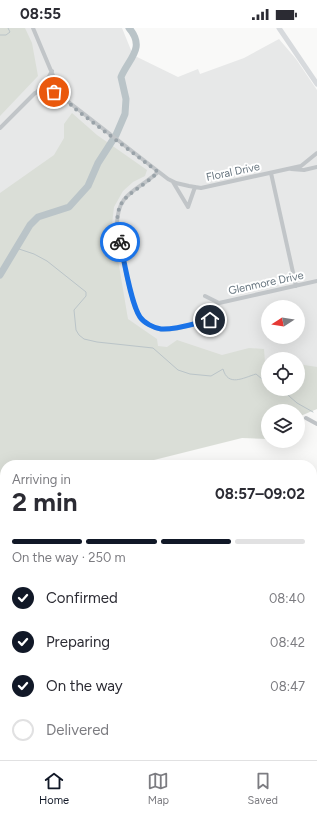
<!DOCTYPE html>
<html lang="en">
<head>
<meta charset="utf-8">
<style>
	body { margin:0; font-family:Figtree,sans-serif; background:#f2f2f3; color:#2b2b33; height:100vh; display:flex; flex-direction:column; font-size:15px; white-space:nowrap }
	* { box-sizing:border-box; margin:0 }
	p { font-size:13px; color:#7c7c81 }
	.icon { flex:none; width:22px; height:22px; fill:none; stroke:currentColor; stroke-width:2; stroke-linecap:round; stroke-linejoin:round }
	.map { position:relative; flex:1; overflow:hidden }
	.details { position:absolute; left:0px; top:432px; width:317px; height:300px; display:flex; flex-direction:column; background:#fff; border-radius:16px 16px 0 0; box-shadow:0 4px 16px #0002 }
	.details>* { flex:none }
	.needle { width:26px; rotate:258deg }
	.controls { position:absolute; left:261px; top:272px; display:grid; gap:8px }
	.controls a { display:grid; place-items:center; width:44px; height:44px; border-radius:50%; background:#fff; box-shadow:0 4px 16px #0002; font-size:20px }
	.pin { position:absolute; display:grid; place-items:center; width:34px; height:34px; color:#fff; margin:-17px; border:2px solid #fff; border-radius:50%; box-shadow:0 1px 4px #0007 }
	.courier { position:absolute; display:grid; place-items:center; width:40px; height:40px; margin:-20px; border:3px solid #1a73e8; border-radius:50%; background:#fff; color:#222; box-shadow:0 1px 5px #0007 }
	.overview em { font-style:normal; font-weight:700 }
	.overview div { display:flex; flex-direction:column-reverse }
	.overview { display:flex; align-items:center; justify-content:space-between; height:68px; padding:0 12px }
	h1 { font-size:26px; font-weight:700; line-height:30px }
	.bar { display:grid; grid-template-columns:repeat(4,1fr); gap:6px 4px; align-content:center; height:48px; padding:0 12px }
	.bar i { height:5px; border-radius:3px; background:#e1e1e2 }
	.bar .on { background:#111827 }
	.bar p { grid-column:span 4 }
	ol { padding:0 12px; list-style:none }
	li { display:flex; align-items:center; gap:12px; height:44px }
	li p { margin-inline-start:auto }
	li .icon { padding:4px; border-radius:50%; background:#111827; color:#fff; stroke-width:4 }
	li:last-child { color:#7c7c81 }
	li i { width:22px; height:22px; border:2px solid #e1e1e2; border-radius:50% }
	.status { display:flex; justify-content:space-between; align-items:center; height:28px; padding:0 20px; background:#fff; direction:ltr }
	.status svg { height:11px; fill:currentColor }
	.dock { display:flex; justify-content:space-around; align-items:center; height:56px; border-top:1px solid #e1e1e2; background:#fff; font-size:11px; color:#7c7c81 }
	.dock a { display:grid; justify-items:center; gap:2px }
	.dock .on { color:#111827 }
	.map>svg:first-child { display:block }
	.built { fill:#e7e8e8; fill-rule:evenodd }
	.green { fill:#daded7 }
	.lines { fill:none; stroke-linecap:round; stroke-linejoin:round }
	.stream { stroke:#bac4c8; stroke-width:1 }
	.river { stroke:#bac4c8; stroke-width:7 }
	.minor { stroke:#c1c5c8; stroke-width:4 }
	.major { stroke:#d7dadd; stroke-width:5 }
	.done { stroke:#9aa3a9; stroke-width:4; stroke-dasharray:0 7.2 }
	.route { stroke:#1a73e8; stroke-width:5 }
	.labels { text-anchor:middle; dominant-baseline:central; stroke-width:4; stroke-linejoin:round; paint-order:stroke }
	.street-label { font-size:11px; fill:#67757f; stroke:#fff }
</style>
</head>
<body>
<div class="status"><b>08:55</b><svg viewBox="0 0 49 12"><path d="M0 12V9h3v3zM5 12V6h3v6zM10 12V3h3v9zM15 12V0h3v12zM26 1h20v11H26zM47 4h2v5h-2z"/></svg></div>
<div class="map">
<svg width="317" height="732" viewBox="0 0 317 732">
	<rect width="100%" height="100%" fill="#f9f9f8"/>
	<path class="built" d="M0,0H122L133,27L178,49L198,41L200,46L244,30L279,11L296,31L317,62V381L298,383H268L5,437V727H223L226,732H0ZM268,279H298V309H268ZM268,331H298V361H268Z"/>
	<path class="green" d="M0,0H25L32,15L38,48L0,88Z
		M72,85L97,107L147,142L145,148L133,154L123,163L114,179L112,196L128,291L157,311L158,318L167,319L177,312L222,327L249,320L264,321L265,334L268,339V361H298V336L317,339V381L298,389V383H268V411L242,410L134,437H5V727H219L221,732H0V165L54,127L64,110V96Z"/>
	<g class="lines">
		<path class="stream" d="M0,7H6L10,4L8,0
			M16,220L34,226L47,233L86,264V268L74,282L76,302L79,307L84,311L97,314L153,320L178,342L190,346L211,348L223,341C228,359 243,350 256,346L268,356
			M281,361L297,375L313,384
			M0,517L5,522
			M129,727V732"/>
		<path class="river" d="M0,247L30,197L38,189L69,179L88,158L98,135L116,107L125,86L126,71L121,49C129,30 146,20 129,0"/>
		<path class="minor" d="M33,0L57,57L66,72L168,151L176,155L189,158L201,160L301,138L317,125
			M36,65L47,52L52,43
			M0,100L35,65L48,63L62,67
			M291,141L304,142L317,139
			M158,144C138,163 117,164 117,197C120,216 131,277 140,290C145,295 152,299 159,301C172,304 197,295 210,292
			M271,145L296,258
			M173,154L188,179
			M188,179L195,159
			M205,268L219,275
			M209,286L219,275L317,253
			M306,390L317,396
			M239,437L251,436L265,437
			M312,459L317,461
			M312,601L317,595
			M269,727V732"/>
		<path class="major" d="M279,0L317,56"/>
	</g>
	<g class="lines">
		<path class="done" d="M54,64L63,68L74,80L158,144C130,171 110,166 120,214"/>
		<path class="route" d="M120,214C124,232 131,276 140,289C144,295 154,300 161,301C177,302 195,295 210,292"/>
	</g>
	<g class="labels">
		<g class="street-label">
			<text transform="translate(233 144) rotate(-12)">Floral Drive</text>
			<text transform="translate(266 255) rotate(-12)">Glenmore Drive</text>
		</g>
	</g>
</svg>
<div class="controls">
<a><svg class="needle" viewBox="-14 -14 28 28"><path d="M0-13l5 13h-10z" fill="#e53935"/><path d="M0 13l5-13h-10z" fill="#7c7c81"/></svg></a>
<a><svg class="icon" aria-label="locate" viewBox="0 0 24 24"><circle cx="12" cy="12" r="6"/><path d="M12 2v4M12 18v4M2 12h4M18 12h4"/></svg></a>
<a><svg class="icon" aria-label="layers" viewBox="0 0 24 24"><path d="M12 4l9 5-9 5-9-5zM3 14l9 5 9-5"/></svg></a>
</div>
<div class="pin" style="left:54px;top:64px;background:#ea580c"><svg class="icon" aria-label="bag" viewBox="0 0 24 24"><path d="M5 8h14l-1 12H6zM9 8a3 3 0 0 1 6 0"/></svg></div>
<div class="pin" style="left:210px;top:292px;background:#1f2937"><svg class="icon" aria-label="home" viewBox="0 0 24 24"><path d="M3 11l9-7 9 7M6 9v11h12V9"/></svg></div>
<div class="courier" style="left:120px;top:214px"><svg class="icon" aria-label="bike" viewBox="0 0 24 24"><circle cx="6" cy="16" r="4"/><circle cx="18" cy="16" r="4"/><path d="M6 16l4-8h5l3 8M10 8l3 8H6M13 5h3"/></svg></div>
<section class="details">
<div class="overview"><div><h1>2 min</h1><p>Arriving in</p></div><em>08:57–09:02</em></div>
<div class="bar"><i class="on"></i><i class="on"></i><i class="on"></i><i></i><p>On the way · 250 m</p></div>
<ol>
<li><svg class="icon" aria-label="check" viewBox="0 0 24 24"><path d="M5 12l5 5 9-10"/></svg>Confirmed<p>08:40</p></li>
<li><svg class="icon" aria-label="check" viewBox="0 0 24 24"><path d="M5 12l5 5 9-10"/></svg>Preparing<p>08:42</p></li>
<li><svg class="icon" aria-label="check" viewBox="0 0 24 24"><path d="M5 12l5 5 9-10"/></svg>On the way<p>08:47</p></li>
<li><i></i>Delivered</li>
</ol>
</section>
</div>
<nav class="dock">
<a class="on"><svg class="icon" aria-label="home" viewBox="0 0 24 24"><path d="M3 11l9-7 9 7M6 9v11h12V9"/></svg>Home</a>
<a><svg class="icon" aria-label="map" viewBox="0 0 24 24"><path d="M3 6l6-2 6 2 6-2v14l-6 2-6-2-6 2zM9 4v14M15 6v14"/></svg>Map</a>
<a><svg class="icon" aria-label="saved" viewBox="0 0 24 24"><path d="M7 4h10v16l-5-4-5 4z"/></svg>Saved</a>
</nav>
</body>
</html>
